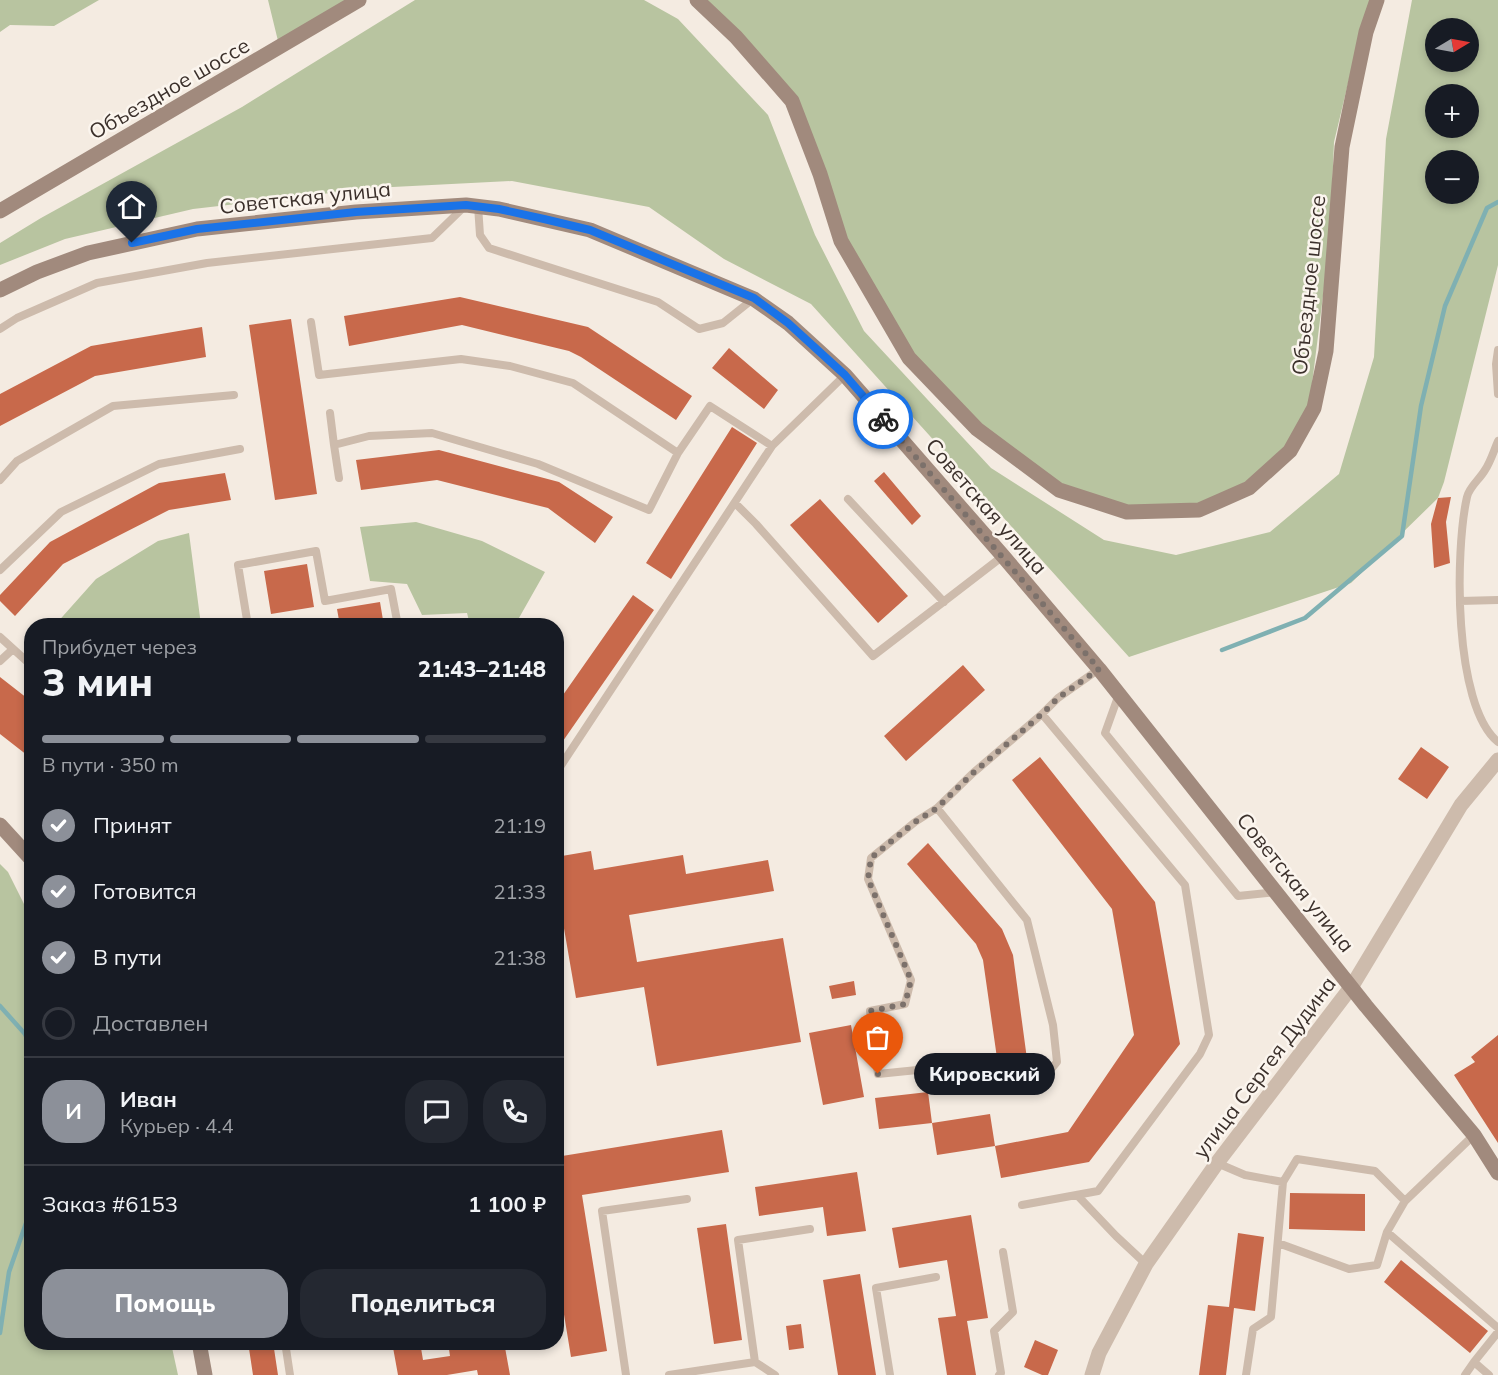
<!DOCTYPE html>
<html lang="ru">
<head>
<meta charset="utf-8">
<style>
	body { margin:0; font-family:Mulish,sans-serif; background:#242831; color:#f1f3f6; height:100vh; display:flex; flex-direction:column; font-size:22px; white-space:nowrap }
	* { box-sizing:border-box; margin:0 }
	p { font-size:20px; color:#9ea1a6 }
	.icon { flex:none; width:33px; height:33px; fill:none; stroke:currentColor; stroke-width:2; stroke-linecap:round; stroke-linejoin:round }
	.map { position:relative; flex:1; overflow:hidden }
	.drawer { position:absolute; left:24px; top:618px; width:540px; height:732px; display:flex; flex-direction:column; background:#171b24; border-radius:24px; box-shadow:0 3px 9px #0003 }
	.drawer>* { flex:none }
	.needle { width:39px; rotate:80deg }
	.controls { position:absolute; left:1425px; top:18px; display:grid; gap:12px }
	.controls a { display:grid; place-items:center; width:54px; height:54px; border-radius:50%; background:#171b24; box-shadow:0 3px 9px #0003; font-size:30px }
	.pin { position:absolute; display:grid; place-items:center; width:51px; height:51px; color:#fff; margin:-62px -26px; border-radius:50% 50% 50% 0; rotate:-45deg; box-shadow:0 0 6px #0007 }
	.pin .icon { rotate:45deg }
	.courier { position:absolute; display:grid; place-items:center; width:60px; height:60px; margin:-30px; border:4px solid #1a73e8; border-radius:50%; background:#fff; color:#222; box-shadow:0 2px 8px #0007 }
	.bubble { position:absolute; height:42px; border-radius:21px; background:#171b24; box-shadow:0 3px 9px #0003; font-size:20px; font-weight:800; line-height:42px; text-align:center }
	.head em { font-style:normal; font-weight:800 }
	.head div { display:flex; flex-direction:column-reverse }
	.head { display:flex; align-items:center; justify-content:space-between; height:102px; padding:0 18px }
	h1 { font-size:39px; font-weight:800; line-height:45px }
	.bar { display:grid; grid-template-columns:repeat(4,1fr); gap:9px 6px; align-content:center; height:72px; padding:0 18px }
	.bar i { height:8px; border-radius:4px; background:#363941 }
	.bar .on { background:#8c9099 }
	.bar p { grid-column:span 4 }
	.line { display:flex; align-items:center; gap:15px; padding:0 18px; border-top:2px solid #363941 }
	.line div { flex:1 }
	.round { display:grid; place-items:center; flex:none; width:63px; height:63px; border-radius:24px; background:#242831 }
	ol { padding:0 18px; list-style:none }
	li { display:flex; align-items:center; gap:18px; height:66px }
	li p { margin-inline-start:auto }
	li .icon { padding:6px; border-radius:50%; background:#8c9099; color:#fff; stroke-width:4 }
	li:last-child { color:#9ea1a6 }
	li i { width:33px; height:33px; border:3px solid #363941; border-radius:50% }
	.primary-button { display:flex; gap:12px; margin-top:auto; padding:12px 18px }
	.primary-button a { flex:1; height:69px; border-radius:24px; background:#8c9099; color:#fff; font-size:24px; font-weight:800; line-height:69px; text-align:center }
	.primary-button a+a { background:#242831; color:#f1f3f6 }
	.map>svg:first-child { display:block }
	.green { fill:#b8c4a0; fill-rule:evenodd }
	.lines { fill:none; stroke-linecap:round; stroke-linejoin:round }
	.stream { stroke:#7fb0b2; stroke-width:4.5 }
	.building { fill:#c8694b }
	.lane { stroke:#cdbbac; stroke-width:8 }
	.street { stroke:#cdbbac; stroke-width:15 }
	.secondary { stroke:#a18a7d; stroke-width:15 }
	.done { stroke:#7c716b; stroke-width:6; stroke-dasharray:0 10.8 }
	.route { stroke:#1a73e8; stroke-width:8 }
	.labels { text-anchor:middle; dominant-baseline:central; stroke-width:5; stroke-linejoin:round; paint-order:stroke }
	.street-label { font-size:21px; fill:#3b302b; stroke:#fbf5ee }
</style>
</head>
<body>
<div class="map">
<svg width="1498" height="1375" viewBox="0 0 1498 1375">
	<rect width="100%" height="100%" fill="#f4ebe1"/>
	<path class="green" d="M0,0H99L54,26L10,25L0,32Z
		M268,0H353L279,45Z
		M415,0H644L678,19L768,115L815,235L864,331L991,468L1104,540L1176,555L1270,532L1339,474L1374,357L1386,139L1412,0H1498V265L1444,482L1438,498L1351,583L1129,657L811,304L724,259L649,207L512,181L373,188L193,209L65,239L0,265V243L41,218L242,107ZM1436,28H1468V62H1436ZM1436,94H1468V128H1436ZM1468,160V194H1436V160Z
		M703,0H1371L1361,29L1334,142L1330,240L1309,408L1286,446L1247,481L1201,506L1132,507L1062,486L984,426L917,361L847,242L796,98Z
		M416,522L482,541L545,572L515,625H470L467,613L422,615L407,584L370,581L360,527Z
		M189,533L201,625H55L96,579L158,541Z
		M0,864L8,872L31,918L32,1342L171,1343L178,1375H0Z"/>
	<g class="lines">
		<path class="stream" d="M1222,650L1305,618L1402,536L1421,406L1445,306L1487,208L1498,202
			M0,1006L25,1034L32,1051
			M0,1333L9,1272L32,1206"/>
	</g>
	<path class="building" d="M460,297L588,327L692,396L676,420L581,357L569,351L462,325L349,346L344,316Z
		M291,319L317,494L275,500L249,325Z
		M202,327L206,357L95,376L0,426V394L91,346Z
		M729,348L778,390L764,409L712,368Z
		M732,427L757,443L671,579L646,563Z
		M439,450L559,482L613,517L595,543L548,508L437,480L361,490L356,460Z
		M884,472L921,516L912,525L874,481Z
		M225,473L231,500L169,510L63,564L15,616L0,601V595L50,542L159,483Z
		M1451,497L1446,522L1450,563L1434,568L1431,524L1438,498Z
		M820,499L908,596L878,623L790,525Z
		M307,564L314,607L271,614L264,571Z
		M633,595L654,610L556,751V705Z
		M380,602L384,626H340L337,609Z
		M963,665L985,690L906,761L884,736Z
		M0,677L32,702V759L0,734Z
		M1421,747L1449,767L1427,799L1398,779Z
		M1040,757L1155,902L1180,1044L1089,1162L1001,1178L995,1146L1068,1132L1134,1035L1112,909L1012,780Z
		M928,843L1002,929L1013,955L1027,1059L998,1065L983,960L976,944L907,864Z
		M591,851L594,870L683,855L686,874L768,860L774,891L629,915L637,962L783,938L801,1042L657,1066L644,987L576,998L556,882V857Z
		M854,981L856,995L832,999L829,986Z
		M851,1025L864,1097L823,1105L809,1033Z
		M1498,1035V1143L1454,1075L1475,1062L1471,1057Z
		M928,1092L932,1123L879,1129L875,1098Z
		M990,1114L995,1146L937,1155L932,1123Z
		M722,1130L729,1172L582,1195L607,1351L571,1357L556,1266V1157Z
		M857,1172L866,1231L827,1236L823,1207L759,1216L755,1187Z
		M1290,1193L1365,1194V1231L1289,1229Z
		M971,1215L988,1318L967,1321L976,1375H947L938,1318L956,1316L947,1260L899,1268L892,1228Z
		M726,1224L742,1340L714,1344L697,1228Z
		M1238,1233L1264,1237L1255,1311L1234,1308L1226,1375H1199L1208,1305L1229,1307Z
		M1401,1260L1488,1331L1470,1353L1384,1282Z
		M860,1274L876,1375H838L823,1280Z
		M801,1324L804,1348L789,1350L786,1326Z
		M1035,1340L1058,1350L1048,1375H1042L1024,1367Z
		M248,1342H273L278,1375H253Z
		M392,1342H420L423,1360L450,1356L448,1342H504L510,1375H478L477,1370L447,1375H398Z"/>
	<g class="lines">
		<path class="lane" d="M478,206L480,235L489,248L658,302L699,329L723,323L753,299
			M311,322L319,375L461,359L510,366L573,383L678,453
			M0,329L17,318L97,283L207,263L432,238L464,207
			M1498,350L1496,364L1498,394
			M330,413L334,445L369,436L432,433L538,464L649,510L678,453L710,406L772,446
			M1498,441C1494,450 1491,461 1485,470C1480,479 1469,487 1467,497C1455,550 1453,705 1498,742
			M334,445L339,478
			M0,480L17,461L113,406L234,395
			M848,499L944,602
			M735,503L756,524L873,656L1003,556
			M0,570L61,512L159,464L240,449
			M1460,601L1498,600
			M248,626L238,565L316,551L325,601L391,589L398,626
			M0,637L32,666
			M0,661L13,649
			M1119,694L1105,733L1238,896L1276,892
			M556,773L772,446L845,375
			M937,808L1027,920L1053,1025L1057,1062L1042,1080L956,1091L927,1069L878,1074L870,1011L905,1004L911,980L868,879L871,858L915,822L937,808L973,773L1042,714L1058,698L1099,669
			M1217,1163L1245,1175L1283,1182
			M1077,1195L1116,1236L1146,1264
			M1022,1205L1098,1191L1200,1054L1209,1035L1185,885L1042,714
			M1387,1232L1498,1328
			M1278,1243L1349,1269L1377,1265L1387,1232L1405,1201L1474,1135
			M285,1342L290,1375
			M626,1375L602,1211L687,1199
			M669,1375L755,1362
			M775,1375L755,1362L738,1240L810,1229
			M890,1375L876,1288L936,1277
			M999,1375L1001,1373L994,1331L1013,1312L1003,1252
			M1246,1375L1253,1329L1271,1317L1283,1182L1297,1159L1375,1171L1405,1201
			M1465,1375L1474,1362
			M1489,1375L1474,1362L1498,1332"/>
		<path class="street" d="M1092,1375L1099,1353L1146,1264L1217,1163L1352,986L1461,805L1498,760"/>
		<path class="secondary" d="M697,0L736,37L792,101L820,174L841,241L909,358L977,429L1059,490L1127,512L1199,510L1249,488L1290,451L1314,408L1326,351L1342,147L1366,32L1377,0
			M0,211L359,0
			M0,290L37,272L88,253L197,229L356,212L466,205L499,209L590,230L754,299L788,323L845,375L1003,556L1099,669L1366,1006L1474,1135L1498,1173
			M0,825L32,860
			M199,1342L205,1375"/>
	</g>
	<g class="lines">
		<path class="done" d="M878,1074L870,1011L905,1004L911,980L868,879L871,858L915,822L937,808L973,773L1042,714L1058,698L1099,669L883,419"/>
		<path class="route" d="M132,243L197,229L356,212L466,205L499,209L544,219L590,230L754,298L788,323L845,375L883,419"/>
	</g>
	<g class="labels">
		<g class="street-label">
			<text transform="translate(169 88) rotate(-30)">Объездное шоссе</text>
			<text transform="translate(305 197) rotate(-6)">Советская улица</text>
			<text transform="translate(1308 285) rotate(-84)">Объездное шоссе</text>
			<text transform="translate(987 506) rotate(49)">Советская улица</text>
			<text transform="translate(1296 882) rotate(51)">Советская улица</text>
			<text transform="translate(1264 1067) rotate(-53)">улица Сергея Дудина</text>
		</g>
	</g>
</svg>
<div class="controls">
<a><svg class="needle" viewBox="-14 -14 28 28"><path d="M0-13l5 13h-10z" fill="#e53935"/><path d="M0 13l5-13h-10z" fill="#9ea1a6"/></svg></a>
<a>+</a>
<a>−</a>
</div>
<div class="pin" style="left:878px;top:1074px;background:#ea580c"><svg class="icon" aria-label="bag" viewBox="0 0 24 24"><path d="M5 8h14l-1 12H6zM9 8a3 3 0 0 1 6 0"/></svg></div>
<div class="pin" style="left:132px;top:243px;background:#1f2937"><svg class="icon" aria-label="home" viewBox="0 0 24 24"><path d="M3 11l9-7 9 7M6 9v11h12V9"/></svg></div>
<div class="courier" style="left:883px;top:419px"><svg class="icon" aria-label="bike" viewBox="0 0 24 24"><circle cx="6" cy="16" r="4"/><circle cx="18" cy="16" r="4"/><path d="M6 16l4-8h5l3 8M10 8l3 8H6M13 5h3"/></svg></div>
<div class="bubble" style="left:914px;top:1053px;width:141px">Кировский</div>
<section class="drawer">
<div class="head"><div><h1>3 мин</h1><p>Прибудет через</p></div><em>21:43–21:48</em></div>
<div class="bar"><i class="on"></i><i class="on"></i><i class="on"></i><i></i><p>В пути · 350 m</p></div>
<ol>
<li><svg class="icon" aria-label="check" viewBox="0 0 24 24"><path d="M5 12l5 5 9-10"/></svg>Принят<p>21:19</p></li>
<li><svg class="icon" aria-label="check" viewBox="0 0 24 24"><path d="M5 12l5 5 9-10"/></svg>Готовится<p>21:33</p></li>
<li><svg class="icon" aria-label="check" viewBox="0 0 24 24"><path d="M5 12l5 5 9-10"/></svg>В пути<p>21:38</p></li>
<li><i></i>Доставлен</li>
</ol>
<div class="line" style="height:108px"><b class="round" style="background:#8c9099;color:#fff">И</b><div><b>Иван</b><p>Курьер · 4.4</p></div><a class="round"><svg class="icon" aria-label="chat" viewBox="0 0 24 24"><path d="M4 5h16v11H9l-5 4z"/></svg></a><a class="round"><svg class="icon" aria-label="phone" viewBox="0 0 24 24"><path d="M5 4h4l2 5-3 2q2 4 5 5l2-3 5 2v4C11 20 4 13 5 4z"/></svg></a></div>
<div class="line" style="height:78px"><div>Заказ #6153</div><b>1 100 ₽</b></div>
<div class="primary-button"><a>Помощь</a><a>Поделиться</a></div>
</section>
</div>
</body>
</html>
